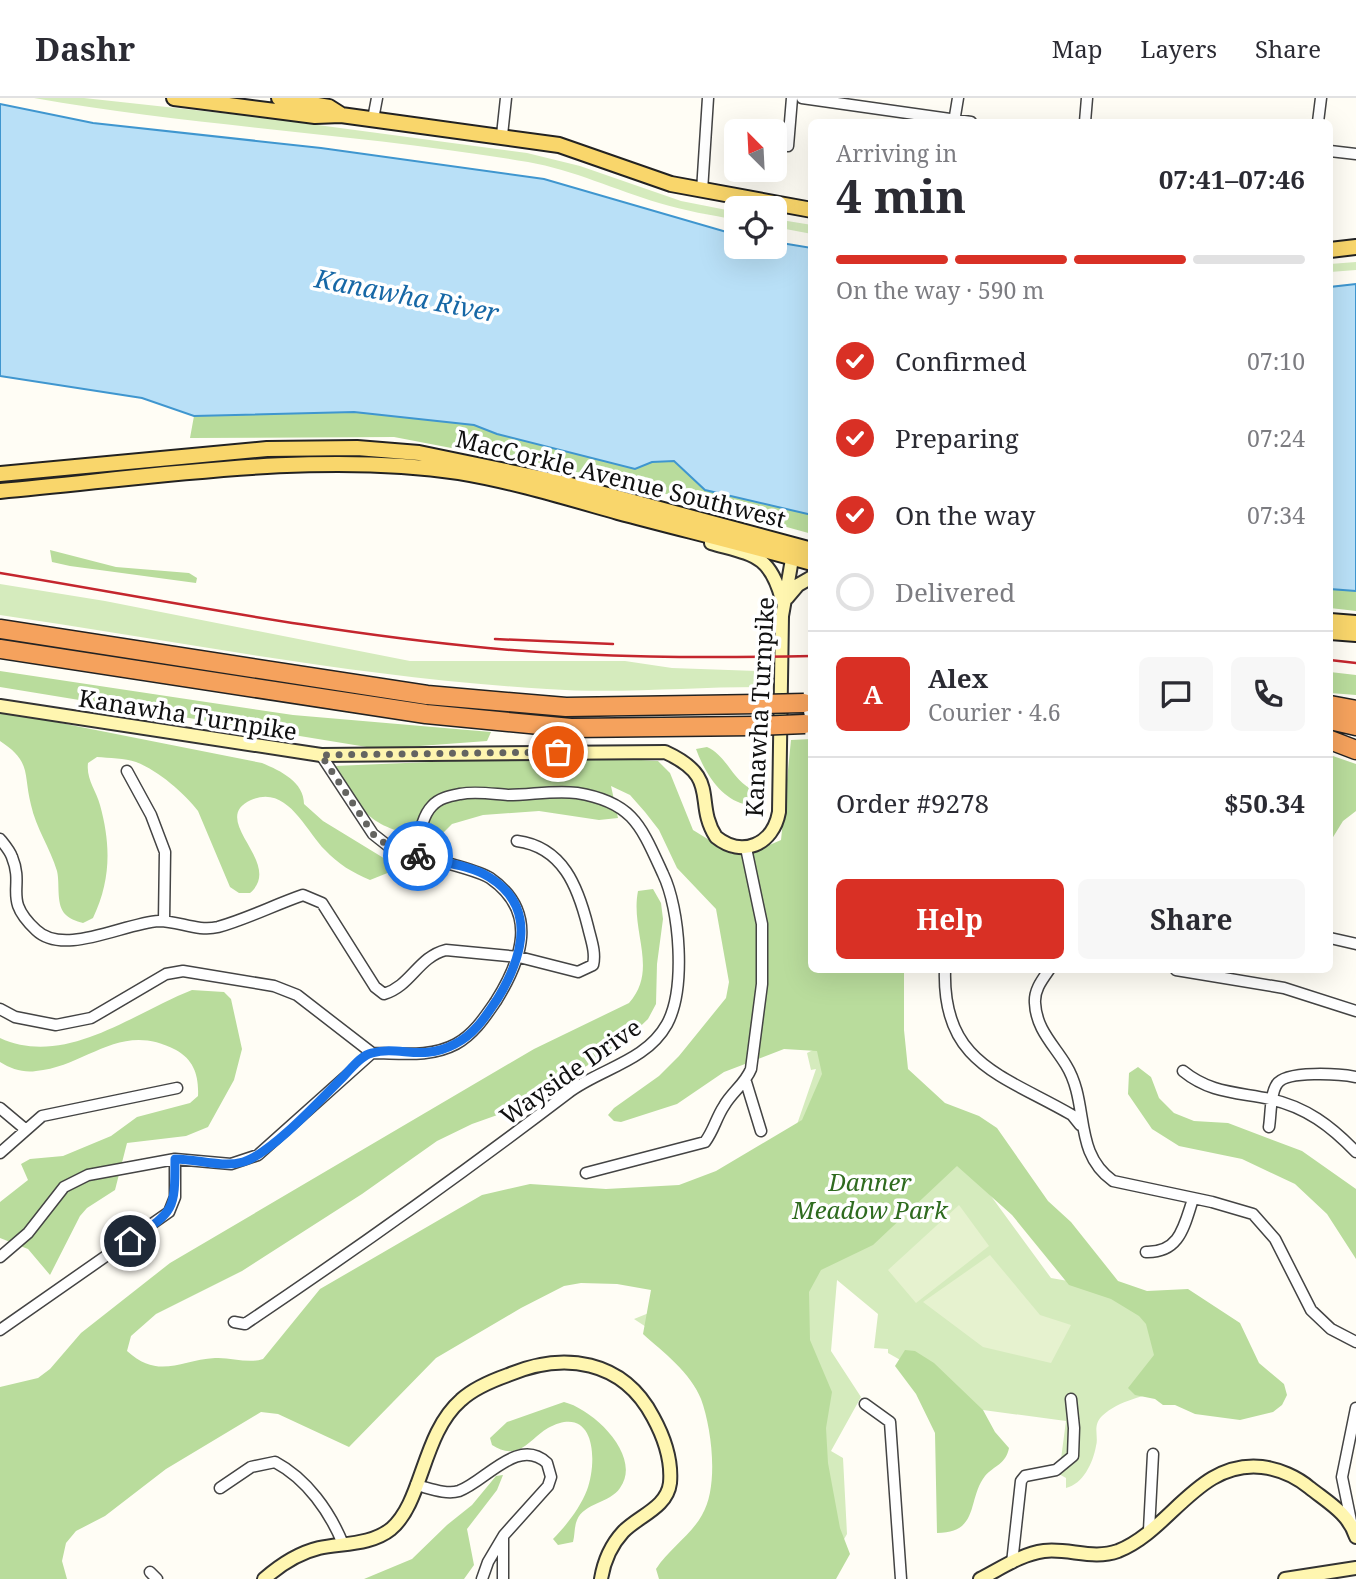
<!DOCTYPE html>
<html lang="en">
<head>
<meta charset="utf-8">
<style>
	body { margin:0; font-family:"Noto Serif",serif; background:#f7f7f7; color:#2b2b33; height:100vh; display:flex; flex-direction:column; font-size:26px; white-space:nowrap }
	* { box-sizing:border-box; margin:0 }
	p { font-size:23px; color:#7c7c81 }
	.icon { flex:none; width:38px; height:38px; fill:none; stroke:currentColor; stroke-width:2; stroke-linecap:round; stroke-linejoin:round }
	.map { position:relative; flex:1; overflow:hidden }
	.sheet { position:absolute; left:808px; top:21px; width:525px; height:854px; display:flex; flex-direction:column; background:#fff; border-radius:10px; box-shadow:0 7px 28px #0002 }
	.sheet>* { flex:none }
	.needle { width:46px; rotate:336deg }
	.fabs { position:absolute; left:724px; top:21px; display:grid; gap:14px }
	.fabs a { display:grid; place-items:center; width:63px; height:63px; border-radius:10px; background:#fff; box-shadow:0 7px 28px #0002; font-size:35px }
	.pin { position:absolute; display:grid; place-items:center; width:60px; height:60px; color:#fff; margin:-30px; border:4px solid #fff; border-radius:50%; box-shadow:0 2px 7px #0007 }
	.courier { position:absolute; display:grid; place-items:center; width:70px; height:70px; margin:-35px; border:5px solid #1a73e8; border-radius:50%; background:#fff; color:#222; box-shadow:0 2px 9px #0007 }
	.overview em { font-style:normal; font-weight:700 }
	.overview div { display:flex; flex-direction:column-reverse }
	.overview { display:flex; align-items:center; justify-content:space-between; height:119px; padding:0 28px }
	h1 { font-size:46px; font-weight:700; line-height:52px }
	.bar { display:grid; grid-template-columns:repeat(4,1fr); gap:10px 7px; align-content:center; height:84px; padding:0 28px }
	.bar i { height:9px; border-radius:5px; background:#e1e1e2 }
	.bar .selected { background:#d93025 }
	.bar p { grid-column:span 4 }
	.line { display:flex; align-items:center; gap:18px; padding:0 28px; border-top:2px solid #e1e1e2 }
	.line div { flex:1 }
	.round { display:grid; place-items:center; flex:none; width:74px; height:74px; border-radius:10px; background:#f7f7f7 }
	ol { padding:0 28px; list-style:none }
	li { display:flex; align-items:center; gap:21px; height:77px }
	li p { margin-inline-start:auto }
	li .icon { padding:7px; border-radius:50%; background:#d93025; color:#fff; stroke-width:4 }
	li:last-child { color:#7c7c81 }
	li i { width:38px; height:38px; border:4px solid #e1e1e2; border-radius:50% }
	.primary-button { display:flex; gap:14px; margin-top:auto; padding:14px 28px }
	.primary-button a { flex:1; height:80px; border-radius:10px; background:#d93025; color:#fff; font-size:28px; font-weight:700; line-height:80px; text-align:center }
	.primary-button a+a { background:#f7f7f7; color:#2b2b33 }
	header { display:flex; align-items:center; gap:42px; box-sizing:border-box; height:98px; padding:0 35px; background:#fff; border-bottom:2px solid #e1e1e2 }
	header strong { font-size:33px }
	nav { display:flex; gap:38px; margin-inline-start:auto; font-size:24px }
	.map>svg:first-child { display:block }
	.green { fill:#d5ebbd }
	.forest { fill:#b9dc9c }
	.pitch { fill:#e6f2cf }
	.water { fill:#b9e0f7; stroke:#3f96cf; stroke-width:2 }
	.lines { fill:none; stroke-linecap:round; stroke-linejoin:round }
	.street-casing { stroke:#444; stroke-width:13 }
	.secondary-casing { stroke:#333; stroke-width:16 }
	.primary-casing { stroke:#222; stroke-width:18 }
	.highway-casing { stroke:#222; stroke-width:21 }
	.street { stroke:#fff; stroke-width:10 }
	.secondary { stroke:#fff6b0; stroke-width:12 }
	.primary { stroke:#f9d66b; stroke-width:14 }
	.highway { stroke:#f5a25d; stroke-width:18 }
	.rail { stroke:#c4262e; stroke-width:2.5 }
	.highway-bridge-casing { stroke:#222; stroke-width:21; stroke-linecap:butt }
	.highway-bridge { stroke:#f5a25d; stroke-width:18 }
	.done { stroke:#646461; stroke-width:7; stroke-dasharray:0 12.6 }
	.route { stroke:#1a73e8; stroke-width:9 }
	.labels { text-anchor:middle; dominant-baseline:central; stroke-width:7; stroke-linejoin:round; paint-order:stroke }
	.street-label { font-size:24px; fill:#111; stroke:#fff }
	.park-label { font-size:24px; font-style:italic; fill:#2f6b1f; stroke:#fff }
	.water-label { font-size:26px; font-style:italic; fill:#1768a6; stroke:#fff }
</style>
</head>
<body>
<header>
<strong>Dashr</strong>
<nav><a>Map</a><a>Layers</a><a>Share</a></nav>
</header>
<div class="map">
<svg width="1356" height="1481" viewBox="0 0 1356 1481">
	<rect width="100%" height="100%" fill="#fffdf5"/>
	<path class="green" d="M34,0H84L258,19L527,55L580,68L681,103L737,114V122C711,117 685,113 659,105C615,92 574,72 528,64C364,36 198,29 34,0Z
		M775,121L812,127V136L775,129Z
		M1356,164V172L1330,174V166Z
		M0,486L105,503L410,563H625L672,570L757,573L759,589C689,589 617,596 547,591C363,580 182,544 0,517Z
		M874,922L980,1083L1051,1180L1176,1202L1167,1291C1145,1298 1119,1302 1102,1318C1092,1328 1099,1338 1096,1348C1093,1365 1083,1386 1066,1390V1380L1059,1376L1066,1323L983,1312L952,1328L932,1280L888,1255V1251L874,1250L878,1216L837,1182L831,1253L861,1299L831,1353L843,1360L847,1436L821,1481H666L726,1401L720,1329L666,1242L634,1221L681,1202L792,1041L816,971L811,972L807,955Z"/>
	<path class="forest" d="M354,314L474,327L497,336L635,371L652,364L674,363L705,392L812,417V436L608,380L394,339L190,340L194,318Z
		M50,452L116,469L189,475L197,480L196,485L70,468L52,464Z
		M1330,491L1356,493V513L1330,510Z
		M0,573L293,617L491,634L487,643L379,651L0,589Z
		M1330,574L1356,577V597L1330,595Z
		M0,613L262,665C281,673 304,684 304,706L323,723L400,770L370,782C353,775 338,766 325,752C305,732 287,686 251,702C207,722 285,765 250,795H239L230,789L198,713C184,695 159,673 136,664C125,660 109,660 97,659L88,665C86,681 96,692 100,707C111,747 111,782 93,820L83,825C76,823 69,821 64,815C56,804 60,786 57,773C50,750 36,730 31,707C23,675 32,664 0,643Z
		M812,641V872H904V932L908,971L945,1005L979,1018L997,1030L1048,1103L1071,1124L1118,1183L1147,1193L1188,1191L1240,1225L1259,1265L1284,1286L1287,1297L1282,1307L1273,1314L1240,1322L1195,1316L1175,1307H1163L1155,1301L1135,1297L1128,1290L1154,1257L1146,1226L1139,1218L1111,1201L1069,1187L1012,1117L957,1068L873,1147L821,1172L809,1194L810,1242L832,1294L826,1330L828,1365L840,1430L850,1456L836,1481H659L656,1471C669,1451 691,1437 702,1417C719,1389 712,1331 701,1301C691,1275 663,1254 643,1236L651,1192L617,1186L581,1185L564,1188L521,1210L436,1260L349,1349L278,1316L261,1314L166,1371L105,1418L76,1433L66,1445L62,1463L67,1481H0V1289L38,1280L50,1271L81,1235L170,1165L534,951L629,905C659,872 630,833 638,793L653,791L661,805L663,821L657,866L656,906L648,921L623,945L523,1008L472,1026L437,1043L362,1096L242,1173L156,1216L131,1238L127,1253C159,1282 180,1262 215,1260C231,1259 248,1266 263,1261L320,1191L482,1097L530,1086L606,1091L679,1087L716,1073L802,1022L822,976L817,953L784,951L724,974L677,1006L621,1024L614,1023L608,1017L614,1010L659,978L679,958L726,900L729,884L716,811L677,770L659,732L645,714L630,697L611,688L618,720L599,722L539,713L483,717L452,726L435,743C372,728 367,724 334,668L573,658L658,663L670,675L693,732L732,756L760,751L781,742L791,642Z
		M707,649C727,658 731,680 751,691L753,700L744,706C720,700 704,673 696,651Z
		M1330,657L1356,666V713L1343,723L1330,744Z
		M192,892L224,894L231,901L242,951L234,982L208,1029L186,1038L127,1045L115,1092L87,1110L80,1118L50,1177L28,1151L0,1140V1104L28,1082L21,1066L30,1061L63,1058L111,1038L137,1019L190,1005L198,998C199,978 194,962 176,952C120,922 88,968 36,973C24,975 11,971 0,964V940C65,970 133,915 192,892Z
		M1138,969L1151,979L1159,1000L1174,1015L1194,1023L1228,1025L1302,1053L1356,1091V1161L1327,1116L1295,1086L1242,1061L1179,1048L1152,1031L1128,996L1129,975Z
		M905,1252L915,1253L934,1265L983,1312L995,1334L1009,1350C1006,1366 995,1367 985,1378C967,1401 980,1435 937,1435L935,1335L916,1296L895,1268Z
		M564,1304C593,1311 643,1358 620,1390C610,1405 584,1405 577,1422C574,1429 575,1437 573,1444L558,1447L553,1441C566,1428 580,1410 587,1392C598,1362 595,1305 548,1330C537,1336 529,1348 517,1352C508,1355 500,1352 492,1347L490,1340L507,1324Z
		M503,1377L497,1392L467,1431L474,1467L464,1481H364L412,1461L447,1427L472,1407L496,1378Z"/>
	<path class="pitch" d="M959,1107L989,1148L916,1205L888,1172Z
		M990,1157L1040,1217L1071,1227L1051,1265L983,1249L923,1204Z"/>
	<path class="water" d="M0,6L93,25L321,50L544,81L737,137V149H775V144L812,150V417L705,392L674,363L652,364L635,371L497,336L474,327L354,314L194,318L142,300L0,278Z
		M1356,186V493L1330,491V189Z"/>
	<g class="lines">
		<g class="street-casing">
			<path id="street" d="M802,0L971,24
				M373,21L377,0
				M954,24L958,0
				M1085,24L1087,0
				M1318,24L1321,0
				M502,37L506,0
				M788,48L792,0
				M1330,53L1356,56
				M702,93L708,0
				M321,657L373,736L392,751C413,757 475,770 490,780C539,814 522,861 496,903C485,919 474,936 456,946C430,960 400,955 372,955
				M127,673L151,717L165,754L164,823
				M0,741C4,746 10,753 12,759C25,791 2,800 36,832C64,859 124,825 159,823C179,823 198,834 218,829C247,821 274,807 303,797L322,805L375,889L384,896C411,888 418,859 446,852L519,859L578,874L593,867C596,854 591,842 588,829C578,789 563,749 517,743
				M1330,840L1356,846
				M945,872C942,966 1003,977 1072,1017L1080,1027
				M1049,872C1042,882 1034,892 1035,905C1036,931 1054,947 1066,967C1090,1006 1072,1054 1113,1083L1212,1104L1253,1116L1275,1141L1311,1212L1331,1231L1356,1244
				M1176,872L1284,890L1356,913
				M0,911L15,919L56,927L91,920L166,876L183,873L274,888L297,897L372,955
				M1183,973C1210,995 1236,994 1270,1001C1306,1009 1331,1028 1356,1054
				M746,984L761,1033
				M0,1010L25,1031
				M1269,1029C1271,1017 1270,996 1277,986C1286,972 1340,976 1356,979
				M0,1055L42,1018L177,990
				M586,1075L705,1044C714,1032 716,1020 724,1008C732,994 745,986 751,971L762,886V826L746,750
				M1146,1154C1180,1155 1184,1128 1193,1101
				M0,1159L28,1135L64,1089L88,1077L175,1061L231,1066L258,1057L372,955
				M234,1224L245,1226C355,1152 463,1075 568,995C599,971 646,964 667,926C686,891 680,811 663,776C641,728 633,704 577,695C554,692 531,697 508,697C493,696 476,693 460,696C450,698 439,700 432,708C421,719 419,742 415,757
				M0,1232L169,1114L175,1099V1061
				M865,1306L890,1324L901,1481
				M416,1387C429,1390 446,1397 459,1393C485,1384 518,1338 547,1365L551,1379L548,1388L504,1437L488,1464L482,1481
				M220,1390L251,1369L275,1364C307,1381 330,1414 343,1446
				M1351,1423L1342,1379L1356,1310
				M1149,1432L1153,1356
				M1012,1465L1021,1383L1025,1378L1056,1372L1073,1358L1074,1330L1071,1301
				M150,1474L157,1481
				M503,1481V1440"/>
		</g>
		<g class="secondary-casing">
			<path id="secondary" d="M711,445C753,457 770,456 782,502
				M787,500L798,487L812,479
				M0,608L321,657L665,654C722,680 693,703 716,739C742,760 773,747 779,714L782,518L794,450
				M264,1481C280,1467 298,1455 319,1450C343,1445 371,1447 391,1431C423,1404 422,1336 461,1302C474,1290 491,1283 508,1277C564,1253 623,1262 653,1319C664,1339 672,1362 670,1385C667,1410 638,1418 623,1434C611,1447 604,1463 601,1481
				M980,1481C1000,1471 1021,1456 1044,1453C1069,1450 1093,1462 1118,1453C1171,1432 1198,1362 1262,1369C1279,1371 1297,1379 1310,1390C1329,1405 1349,1416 1356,1439
				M1285,1481L1356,1470"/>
		</g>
		<g class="primary-casing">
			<path id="primary" d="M174,0L315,18L341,17L559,47L671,86L812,112
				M279,0L329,9L340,16
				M1330,152L1356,149
				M0,376L267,351L357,350L419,355L563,385L812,452
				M0,393C146,380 313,352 459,374C513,383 565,399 618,414C682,431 748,447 812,465
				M1330,523L1356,525
				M1330,534L1356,536"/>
		</g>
		<g class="highway-casing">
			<path id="highway" d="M0,531L427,597L566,609L758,606
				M0,551L426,616L571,630L755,628
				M1330,607L1356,612
				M1330,622L1356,628
				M1330,642L1356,652"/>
		</g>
		<use href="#street" class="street"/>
		<use href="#secondary" class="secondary"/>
		<use href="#primary" class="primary"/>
		<use href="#highway" class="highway"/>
		<path class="rail" d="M0,475C162,502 325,535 488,550C596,560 704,560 812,558
			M495,541L613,546
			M1330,562L1356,565"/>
		<g class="highway-bridge-casing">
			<path id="highway-bridge" d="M758,606L804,605
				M755,628L805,626"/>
		</g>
		<use href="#highway-bridge" class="highway-bridge"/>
	</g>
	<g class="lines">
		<path class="done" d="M418,758L392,751L373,736L321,657L558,654"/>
		<path class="route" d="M130,1143C174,1113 175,1114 175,1061C198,1061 221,1070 243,1064C271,1056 322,1000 344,978C351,971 361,957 372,955C400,947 421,964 455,946C475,936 486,918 498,900C522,860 538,809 489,779C470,767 439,764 418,758"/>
	</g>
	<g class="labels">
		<g class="street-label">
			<text transform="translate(621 380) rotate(14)">MacCorkle Avenue Southwest</text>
			<text transform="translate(759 609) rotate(-87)">Kanawha Turnpike</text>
			<text transform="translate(188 616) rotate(9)">Kanawha Turnpike</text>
			<text transform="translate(570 973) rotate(-35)">Wayside Drive</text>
		</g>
		<g class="park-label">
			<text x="870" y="1083">Danner<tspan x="870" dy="28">Meadow Park</tspan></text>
		</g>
		<g class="water-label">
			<text transform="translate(407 197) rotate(11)">Kanawha River</text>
		</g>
	</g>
</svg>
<div class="fabs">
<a><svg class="needle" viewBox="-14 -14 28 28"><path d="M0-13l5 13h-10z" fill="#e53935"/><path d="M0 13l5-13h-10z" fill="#7c7c81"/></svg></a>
<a><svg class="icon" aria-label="locate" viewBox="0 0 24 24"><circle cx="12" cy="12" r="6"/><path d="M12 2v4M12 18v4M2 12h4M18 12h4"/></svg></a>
</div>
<div class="pin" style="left:558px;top:654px;background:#ea580c"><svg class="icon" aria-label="bag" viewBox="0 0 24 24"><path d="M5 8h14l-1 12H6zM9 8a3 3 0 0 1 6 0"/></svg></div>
<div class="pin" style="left:130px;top:1143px;background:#1f2937"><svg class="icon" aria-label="home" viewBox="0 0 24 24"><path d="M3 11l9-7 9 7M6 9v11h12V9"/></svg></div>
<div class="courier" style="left:418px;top:758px"><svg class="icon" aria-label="bike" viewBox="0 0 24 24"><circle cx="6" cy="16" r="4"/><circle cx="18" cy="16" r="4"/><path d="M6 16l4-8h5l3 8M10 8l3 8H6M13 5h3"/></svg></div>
<section class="sheet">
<div class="overview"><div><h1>4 min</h1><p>Arriving in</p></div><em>07:41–07:46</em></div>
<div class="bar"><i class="selected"></i><i class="selected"></i><i class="selected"></i><i></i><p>On the way · 590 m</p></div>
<ol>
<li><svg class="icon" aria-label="check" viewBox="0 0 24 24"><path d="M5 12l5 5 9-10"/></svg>Confirmed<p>07:10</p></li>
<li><svg class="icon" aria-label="check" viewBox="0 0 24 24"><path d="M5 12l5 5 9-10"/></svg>Preparing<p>07:24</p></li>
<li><svg class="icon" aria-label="check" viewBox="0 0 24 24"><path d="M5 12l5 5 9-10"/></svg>On the way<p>07:34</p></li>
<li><i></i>Delivered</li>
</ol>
<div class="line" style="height:126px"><b class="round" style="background:#d93025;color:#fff">A</b><div><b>Alex</b><p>Courier · 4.6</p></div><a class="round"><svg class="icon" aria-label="chat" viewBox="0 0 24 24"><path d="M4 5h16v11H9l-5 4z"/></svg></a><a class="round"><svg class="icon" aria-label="phone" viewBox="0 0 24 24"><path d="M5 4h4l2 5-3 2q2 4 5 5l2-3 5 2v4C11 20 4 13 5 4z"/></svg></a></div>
<div class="line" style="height:91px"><div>Order #9278</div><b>$50.34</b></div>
<div class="primary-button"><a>Help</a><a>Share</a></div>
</section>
</div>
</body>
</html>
